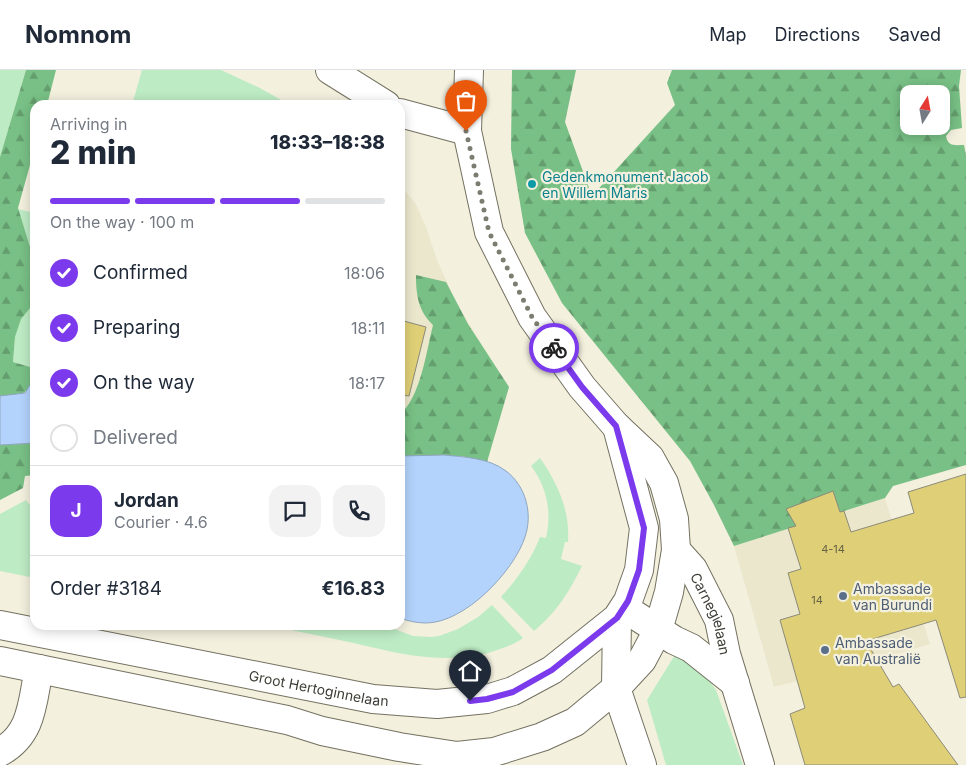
<!DOCTYPE html>
<html lang="en">
<head>
<meta charset="utf-8">
<style>
	body { margin:0; font-family:Inter,sans-serif; background:#f2f2f3; color:#1f2937; height:100vh; display:flex; flex-direction:column; font-size:19px; white-space:nowrap }
	* { box-sizing:border-box; margin:0 }
	p { font-size:16px; color:#747a83 }
	.icon { flex:none; width:28px; height:28px; fill:none; stroke:currentColor; stroke-width:2; stroke-linecap:round; stroke-linejoin:round }
	.map { position:relative; flex:1; overflow:hidden }
	.side { position:absolute; left:30px; top:30px; width:375px; height:530px; display:flex; flex-direction:column; background:#fff; border-radius:15px; box-shadow:0 2px 12px #0003 }
	.side>* { flex:none }
	.needle { width:32px; rotate:11deg }
	.tools { position:absolute; left:900px; top:15px; display:grid; gap:10px }
	.tools a { display:grid; place-items:center; width:50px; height:50px; border-radius:10px; background:#fff; box-shadow:0 2px 12px #0003; font-size:25px }
	.pin { position:absolute; display:grid; place-items:center; width:42px; height:42px; color:#fff; margin:-51px -21px; border-radius:50% 50% 50% 0; rotate:-45deg; box-shadow:0 0 5px #0007 }
	.pin .icon { rotate:45deg }
	.courier { position:absolute; display:grid; place-items:center; width:50px; height:50px; margin:-25px; border:4px solid #7c3aed; border-radius:50%; background:#fff; color:#222; box-shadow:0 1px 6px #0007 }
	.overview em { font-style:normal; font-weight:800 }
	.overview div { display:flex; flex-direction:column-reverse }
	.overview { display:flex; align-items:center; justify-content:space-between; height:85px; padding:0 20px }
	h1 { font-size:32px; font-weight:800; line-height:38px }
	.bar { display:grid; grid-template-columns:repeat(4,1fr); gap:8px 5px; align-content:center; height:60px; padding:0 20px }
	.bar i { height:6px; border-radius:4px; background:#e0e1e3 }
	.bar .current { background:#7c3aed }
	.bar p { grid-column:span 4 }
	.line { display:flex; align-items:center; gap:12px; padding:0 20px; border-top:1px solid #e0e1e3 }
	.line div { flex:1 }
	.round { display:grid; place-items:center; flex:none; width:52px; height:52px; border-radius:15px; background:#f2f2f3 }
	ol { padding:0 20px; list-style:none }
	li { display:flex; align-items:center; gap:15px; height:55px }
	li p { margin-inline-start:auto }
	li .icon { padding:5px; border-radius:50%; background:#7c3aed; color:#fff; stroke-width:4 }
	li:last-child { color:#747a83 }
	li i { width:28px; height:28px; border:2px solid #e0e1e3; border-radius:50% }
	header { display:flex; align-items:center; gap:30px; box-sizing:border-box; height:70px; padding:0 25px; background:#fff; border-bottom:1px solid #e0e1e3 }
	header strong { font-size:24px }
	nav { display:flex; gap:28px; margin-inline-start:auto; font-size:18px }
	.map>svg:first-child { display:block }
	.built { fill:#ebe7cd }
	.green { fill:#bdebc4 }
	.forest { fill:url(#forest-firs); fill-rule:evenodd }
	.water { fill:#b3d3fc; stroke:#90a6c0 }
	.building { fill:#dfd077; stroke:#8c8a79 }
	.lines { fill:none; stroke-linecap:round; stroke-linejoin:round }
	.street-casing { stroke:#747161; stroke-width:30 }
	.secondary-casing { stroke:#747161; stroke-width:30 }
	.street { stroke:#fff; stroke-width:28 }
	.secondary { stroke:#fff; stroke-width:28 }
	.done { stroke:#7d7c70; stroke-width:5; stroke-dasharray:0 9 }
	.route { stroke:#7c3aed; stroke-width:6 }
	.culture-dot { fill:#0f9aa8; stroke:#f3f0de; stroke-width:2 }
	.service-dot { fill:#5c6f8a; stroke:#f3f0de; stroke-width:2 }
	.labels { text-anchor:middle; dominant-baseline:central; stroke-width:4.5; stroke-linejoin:round; paint-order:stroke }
	.number-label { font-size:11px; fill:#666246 }
	.culture-label { font-size:14px; fill:#0d838f; stroke:#f3f0de; text-anchor:start }
	.service-label { font-size:14px; fill:#4e5e75; stroke:#f3f0de; text-anchor:start }
	.street-label { font-size:14px; fill:#3e3d35; stroke:#f3f0de }
</style>
</head>
<body>
<header>
<strong>Nomnom</strong>
<nav><a>Map</a><a>Directions</a><a>Saved</a></nav>
</header>
<div class="map">
<svg width="966" height="695" viewBox="0 0 966 695">
	<defs>
		<pattern id="forest-firs" width="22" height="20" patternUnits="userSpaceOnUse" patternTransform="scale(1.25)"><rect width="22" height="20" fill="#78c085"/><path d="M5 1l3.5 6h-7zM16 11l3.5 6h-7z" fill="#649d6e"/></pattern>
	</defs>
	<rect width="100%" height="100%" fill="#f3f0de"/>
	<path class="built" d="M400,115L416,134L426,157L437,190L457,234L497,300L509,317L487,392L462,386H400Z
		M885,428L930,574L864,594L774,617L734,476Z"/>
	<path class="green" d="M0,0H26L0,87Z
		M142,0H221L260,18L290,35H132Z
		M18,139L35,143V193Z
		M35,232V298L13,292L15,267L21,248Z
		M540,388C558,414 570,440 568,472H565L561,489L582,496C569,522 557,542 534,561L501,527C518,508 531,490 540,467L546,468C552,442 547,417 531,396Z
		M26,430L35,441V508L0,501V444Z
		M492,535L523,568C512,576 500,579 488,583C437,595 398,583 349,572C322,566 294,561 267,555H384L413,566L431,567L439,566L458,559L478,547Z
		M678,580L699,597L716,620L743,695H666L647,630Z"/>
	<path class="forest" d="M26,0H56L47,35H35V77L18,138L35,193V232L21,249L15,267L13,292L34,298L35,296V314L31,313C25,328 14,325 0,326V87Z
		M512,0H576L565,52L592,126L675,35L667,13L672,0H961L959,16L962,58L951,60L946,66C948,77 955,75 964,75L966,85V395L893,416L885,428L734,476L714,435L690,391L562,233L525,163L511,79ZM909,24H941V56H909Z
		M416,205L446,212L468,254L509,317L487,392L461,386H400V345C421,325 426,283 433,255C418,241 416,224 416,205Z
		M35,373V405L25,406L23,418L0,430V375Z"/>
	<path class="water" d="M31,313L35,314V373L0,375V326L25,323Z
		M444,385C465,387 489,388 506,401C526,416 533,444 525,467C514,501 465,553 426,553C417,553 408,551 400,548V386Z"/>
	<path class="building" d="M400,250L426,257L409,326L400,325Z
		M966,404V627L960,628L936,550L866,571L893,617L899,614L958,695H805L790,644L805,638L780,550L800,544L788,503L801,499L788,458L796,456L786,439L833,421L840,442L844,441L851,462L914,443L908,422Z"/>
	<g class="lines">
		<g class="street-casing">
			<path id="street" d="M330,0L386,35
				M400,43L467,61
				M0,682C33,664 32,632 39,599"/>
		</g>
		<g class="secondary-casing">
			<g id="secondary">
				<path id="s1" d="M676,480L693,499L719,550L726,584L760,695"/>
				<path d="M624,538L674,570L691,578L735,613"/>
				<path d="M617,548L616,618L642,695"/>
				<path id="s2" d="M0,555L373,629L437,634L487,629L513,621L552,600L617,548L628,531L639,500L644,458L617,357"/>
				<path d="M0,591L287,650L322,661L399,677L457,686L494,682L542,667L575,652L616,618L642,590L658,560L669,522L676,480L674,449L664,413L650,388L616,356L582,317L532,247L489,162L467,61L469,0"/>
			</g>
		</g>
		<use href="#street" class="street"/>
		<use href="#secondary" class="secondary"/>
	</g>
	<g class="lines">
		<path class="done" d="M466,61L489,162L532,247L554,278"/>
		<path class="route" d="M470,631L487,629L513,622L552,600L617,548L628,531L639,500L644,458L616,356L582,317L554,278"/>
	</g>
	<circle class="culture-dot" cx="532" cy="114" r="5"/>
	<g class="service-dot">
		<circle cx="843" cy="526" r="5"/>
		<circle cx="825" cy="580" r="5"/>
	</g>
	<g class="labels">
		<g class="number-label">
			<text x="833" y="479">4-14</text>
			<text x="817" y="530">14</text>
		</g>
		<g class="culture-label">
			<text x="542" y="106">Gedenkmonument Jacob<tspan x="542" dy="16">en Willem Maris</tspan></text>
		</g>
		<g class="service-label">
			<text x="853" y="518">Ambassade<tspan x="853" dy="16">van Burundi</tspan></text>
			<text x="835" y="572">Ambassade<tspan x="835" dy="16">van Australië</tspan></text>
		</g>
		<g class="street-label">
			<text stroke="none"><textPath href="#s1" startOffset="74">Carnegielaan</textPath></text>
			<text stroke="none"><textPath href="#s2" startOffset="325">Groot Hertoginnelaan</textPath></text>
		</g>
	</g>
</svg>
<div class="tools">
<a><svg class="needle" viewBox="-14 -14 28 28"><path d="M0-13l5 13h-10z" fill="#e53935"/><path d="M0 13l5-13h-10z" fill="#747a83"/></svg></a>
</div>
<div class="pin" style="left:466px;top:61px;background:#ea580c"><svg class="icon" aria-label="bag" viewBox="0 0 24 24"><path d="M5 8h14l-1 12H6zM9 8a3 3 0 0 1 6 0"/></svg></div>
<div class="pin" style="left:470px;top:631px;background:#1f2937"><svg class="icon" aria-label="home" viewBox="0 0 24 24"><path d="M3 11l9-7 9 7M6 9v11h12V9"/></svg></div>
<div class="courier" style="left:554px;top:278px"><svg class="icon" aria-label="bike" viewBox="0 0 24 24"><circle cx="6" cy="16" r="4"/><circle cx="18" cy="16" r="4"/><path d="M6 16l4-8h5l3 8M10 8l3 8H6M13 5h3"/></svg></div>
<section class="side">
<div class="overview"><div><h1>2 min</h1><p>Arriving in</p></div><em>18:33–18:38</em></div>
<div class="bar"><i class="current"></i><i class="current"></i><i class="current"></i><i></i><p>On the way · 100 m</p></div>
<ol>
<li><svg class="icon" aria-label="check" viewBox="0 0 24 24"><path d="M5 12l5 5 9-10"/></svg>Confirmed<p>18:06</p></li>
<li><svg class="icon" aria-label="check" viewBox="0 0 24 24"><path d="M5 12l5 5 9-10"/></svg>Preparing<p>18:11</p></li>
<li><svg class="icon" aria-label="check" viewBox="0 0 24 24"><path d="M5 12l5 5 9-10"/></svg>On the way<p>18:17</p></li>
<li><i></i>Delivered</li>
</ol>
<div class="line" style="height:90px"><b class="round" style="background:#7c3aed;color:#fff">J</b><div><b>Jordan</b><p>Courier · 4.6</p></div><a class="round"><svg class="icon" aria-label="chat" viewBox="0 0 24 24"><path d="M4 5h16v11H9l-5 4z"/></svg></a><a class="round"><svg class="icon" aria-label="phone" viewBox="0 0 24 24"><path d="M5 4h4l2 5-3 2q2 4 5 5l2-3 5 2v4C11 20 4 13 5 4z"/></svg></a></div>
<div class="line" style="height:65px"><div>Order #3184</div><b>€16.83</b></div>
</section>
</div>
</body>
</html>
